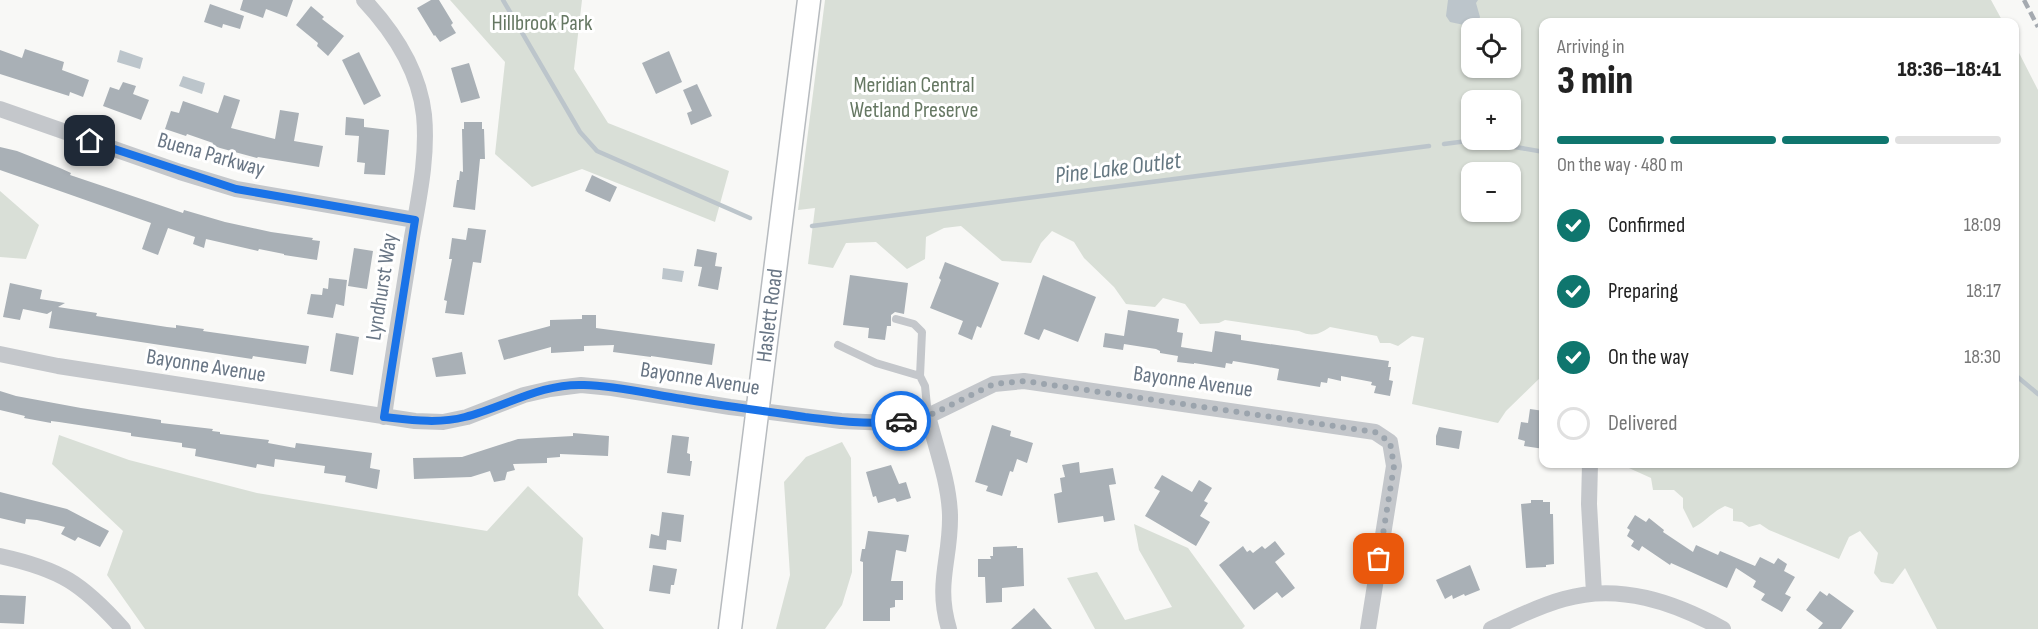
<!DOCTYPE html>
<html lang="en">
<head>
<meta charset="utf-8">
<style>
	body { margin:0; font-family:"Sofia Sans Condensed",sans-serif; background:#f2f2f2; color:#222; height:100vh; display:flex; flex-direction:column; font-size:22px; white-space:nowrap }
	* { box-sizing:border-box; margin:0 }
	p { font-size:20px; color:#767676 }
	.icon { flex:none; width:33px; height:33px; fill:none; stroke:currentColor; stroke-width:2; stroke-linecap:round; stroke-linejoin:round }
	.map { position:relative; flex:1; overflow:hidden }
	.panel { position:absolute; left:1539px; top:18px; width:480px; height:450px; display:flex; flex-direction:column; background:#fff; border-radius:12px; box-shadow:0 2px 4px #0004 }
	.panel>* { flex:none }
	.controls { position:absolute; left:1461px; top:18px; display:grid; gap:12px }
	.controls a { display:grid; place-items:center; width:60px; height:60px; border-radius:12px; background:#fff; box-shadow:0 2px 4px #0004; font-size:30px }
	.pin { position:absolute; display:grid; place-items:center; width:51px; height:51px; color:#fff; margin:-26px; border-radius:12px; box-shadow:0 3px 9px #0006 }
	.courier { position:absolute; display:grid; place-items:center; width:60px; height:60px; margin:-30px; border:4px solid #1a73e8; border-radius:50%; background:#fff; color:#222; box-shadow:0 2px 8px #0007 }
	.headline em { font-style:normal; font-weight:800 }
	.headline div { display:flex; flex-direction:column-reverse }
	.headline { display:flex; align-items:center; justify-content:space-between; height:102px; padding:0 18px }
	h1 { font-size:39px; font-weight:800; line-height:45px }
	.bar { display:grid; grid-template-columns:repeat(4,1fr); gap:9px 6px; align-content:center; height:72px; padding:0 18px }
	.bar i { height:8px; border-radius:4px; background:#e0e0e0 }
	.bar .selected { background:#0f766e }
	.bar p { grid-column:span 4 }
	ol { padding:0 18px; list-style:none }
	li { display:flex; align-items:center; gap:18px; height:66px }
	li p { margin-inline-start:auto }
	li .icon { padding:6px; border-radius:50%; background:#0f766e; color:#fff; stroke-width:4 }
	li:last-child { color:#767676 }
	li i { width:33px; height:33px; border:3px solid #e0e0e0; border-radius:50% }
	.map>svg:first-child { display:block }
	.green { fill:#d9dfd7; fill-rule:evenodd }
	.water { fill:#bcc5cb }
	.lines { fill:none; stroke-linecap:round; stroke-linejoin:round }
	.stream { stroke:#bcc5cb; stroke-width:4.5 }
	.building { fill:#a9b0b6 }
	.secondary-casing { stroke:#b7bbbf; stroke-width:25 }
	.lane { stroke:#c4c7cb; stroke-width:8 }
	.street { stroke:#c4c7cb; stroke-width:16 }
	.secondary { stroke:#fff; stroke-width:22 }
	.rail { stroke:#a5aab0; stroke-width:4.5; stroke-dasharray:9 4.5; stroke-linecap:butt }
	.done { stroke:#9ba4ad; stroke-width:6; stroke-dasharray:0 10.8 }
	.route { stroke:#1a73e8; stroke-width:8 }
	.labels { text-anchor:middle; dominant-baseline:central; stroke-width:6; stroke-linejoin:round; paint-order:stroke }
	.park-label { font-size:22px; fill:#667863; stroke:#fff }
	.street-label { font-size:22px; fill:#697685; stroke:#fff }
	.water-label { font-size:24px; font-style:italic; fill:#647781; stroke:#fff }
</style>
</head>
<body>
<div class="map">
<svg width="2038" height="629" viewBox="0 0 2038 629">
	<rect width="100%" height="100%" fill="#f8f8f6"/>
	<path class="green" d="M450,0H582L574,69L608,123L729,171L715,222L582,169L532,187L495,154L505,62Z
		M825,0H1991L2003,22H1544L1543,375L1506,411L1498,423L1412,404L1424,338L1412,336L1398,346L1390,343H1380L1377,336L1330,327C1318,335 1312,337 1299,331L1225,320L1219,323L1200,324L1185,304L1163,298L1155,307L1126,304L1114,287L1084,258L1074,242L1052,231L1041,243L1031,263L1002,261L961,226L944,228L926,237L925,259L907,269L876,242L846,243L833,268L808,264L815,208L798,210ZM1472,28H1510V68H1472ZM1472,100H1510V140H1472ZM1472,172H1510V212H1472Z
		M2015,45L2038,90V629H1937L1905,568L1893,584L1881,582L1874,573L1878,553L1860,531L1849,537L1839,559L1769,530L1760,524L1749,527L1742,522L1733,521V509L1725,506C1712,512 1705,522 1693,528L1683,508V498L1674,490H1653L1651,478L1620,464H2014Z
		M0,191L39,225L26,259L0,257Z
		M59,435L129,460L257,493L487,531L528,486L583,538L578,595L604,629H145L107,575L123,531L52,464Z
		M842,442L851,458L852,572L842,605L825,629H776L790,575L784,482L806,457Z
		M1134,524L1188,548L1245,626L1242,629H1095L1067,578L1097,572L1125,620L1172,607L1139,550Z"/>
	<path class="water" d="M1448,0H1478L1476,3L1480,17L1478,21H1472L1464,25L1450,22L1446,16Z
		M120,50L143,58L140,69L117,62Z
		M183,76L205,83L202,94L179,86Z
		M663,268L684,271L682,282L662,279Z"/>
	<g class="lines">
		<path class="stream" d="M503,0L580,132L597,151L750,218
			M1444,144L1475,140L1544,152
			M812,226L1429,146
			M2014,374L2038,394"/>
	</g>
	<path class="building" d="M243,0H293L287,17L266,9L263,18L240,10Z
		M431,0H439L453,23L451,25L456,33L440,42L435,35L434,36L417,8Z
		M210,4L244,16L240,29L223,24L222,28L204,22Z
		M311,6L324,17L322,19L344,36L328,56L317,46L318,43L296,25Z
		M25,49L64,62L62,70L89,80L83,97L70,92L69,96L0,74V50L22,58Z
		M669,51L682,82L656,94L642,63Z
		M359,52L381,96L364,105L342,60Z
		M469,63L480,98L461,103L451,68Z
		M123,82L136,86L133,94L149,100L141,120L103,106L110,87L119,90Z
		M697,84L712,116L691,125L687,113L692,111L683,90Z
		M224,95L240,100L231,128L275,139L280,110L299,113L294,141L323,146L319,167L258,157L257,158L220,148L212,145L213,143L187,134L186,136L165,129L171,111L179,113L183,101L218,113Z
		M346,117L364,119V127L389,130L385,175L364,174L365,163L357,162L359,136L345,135Z
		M464,122H482V129H484L485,159H480L475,210L453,207L457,180H459L460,171L463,172L462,129H464Z
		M0,147L17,151L60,168L71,173L70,175L183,213L184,210L225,222L271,232L313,238L312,240L320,241L317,260L284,255V254L259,249L258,251L206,239L204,248L193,244L195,237L168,228L158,255L142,249L151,223L0,170Z
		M592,175L617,187L610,202L585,191Z
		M468,228L486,230L481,263L473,262L464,315L445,313L447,301L444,300L452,259H449L452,238L466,240Z
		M354,248L373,251L367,289L348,286Z
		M697,249L717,253L715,266L722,267L718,290L698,286L702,267L694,266Z
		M945,262L999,283L981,328L977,326L972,340L958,334L963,321L930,308L941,280L939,278Z
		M850,275L908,283L904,314L895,312L891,315V326H887L885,340L868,338L869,328L843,325Z
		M1043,275L1096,297L1078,342L1044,329L1039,340L1024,334Z
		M329,278L347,280L344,306L336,304L333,318L307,314L311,294L322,295L323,288L328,289Z
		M10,283L42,290L40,299L65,303L58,307L97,313L96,316L167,327L176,328V325L204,329L203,331L309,346L306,364L253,356L252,359L49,328L52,311L47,314L23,309L20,320L3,317Z
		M1128,310L1179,319L1177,332L1183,333L1181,347L1212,352L1215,331L1241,335V340L1389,361L1388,367H1391L1389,380L1393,381L1390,396L1374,393L1376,386L1371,385L1372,382L1341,376V381L1328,378L1327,383L1321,382L1320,387L1277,380L1279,369L1257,365L1233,361L1232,364L1226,363L1225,368L1194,363V364L1177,362L1178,356L1160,353V351L1156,349L1124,344L1123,350L1103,347L1105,333L1124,336Z
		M582,315H596V328L715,344L712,365L651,356V357L613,352L614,345L584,346V351L551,353V347L504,360L498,340L550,326V320L582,319Z
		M336,333L359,337L353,375L330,371Z
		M462,352L466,374L436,377L432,358Z
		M0,391L16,396L81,408L161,420V423L213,429L212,431L220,432V434L269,440L268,443L295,448L296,443L372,453L370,468L380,470L377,489L345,482L346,476L324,473L325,466L275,459L274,467L257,464L256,468L195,456L196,449L182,447V443L131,436V433L59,422L51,421V423L24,418L25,416L0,410Z
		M1530,409L1544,411V449L1524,446L1525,441L1518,439L1521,422L1528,423Z
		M992,425L1011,431L1010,436L1033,443L1027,463L1017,459L1013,472L1010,471L1002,496L986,491L988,486L975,482Z
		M1439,427L1462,431L1459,449L1436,445V436Z
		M573,433L609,436L608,456L560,454V457L547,458V463L513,464L515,470L507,472L505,480L494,482L490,471L471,477L414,479L413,458L462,457L518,439L573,436Z
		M672,435L689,437L687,453L690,454V461H692L690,476L667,473Z
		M1079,462L1080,473L1113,468L1116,484L1109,485L1115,520L1104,522L1103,516L1058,523L1054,494L1062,492L1060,478L1065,477L1062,465Z
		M891,465L899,484L906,482L911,498L897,502L895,498L878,503L876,496L873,497L866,472Z
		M1162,475L1192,492L1199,480L1212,488L1204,501L1208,503L1200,516L1210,522L1196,546L1145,516L1160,491L1154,488Z
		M0,492L67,509L109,531L100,547L78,537L75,541L61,534L65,527L37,520L26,519L25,524L0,518Z
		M1531,500H1543V502H1550V514H1553L1554,564L1546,565V567L1526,568L1521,504L1531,503Z
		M662,512L684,515L681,542L667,540L666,550L649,548L651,534L659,536Z
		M1635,515L1646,522L1649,518L1664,530L1663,532L1693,552L1696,545L1718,555L1720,551L1755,566L1760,557L1774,564L1778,558L1787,564L1784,571L1795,577L1785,594L1791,597L1782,612L1761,600L1765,594L1753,587L1756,581L1736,568L1727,588L1671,563L1670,565L1642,546L1639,551L1631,546L1634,541L1627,536L1630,530L1627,528Z
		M868,531L909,535L906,552L896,550L891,581H903V600H895V607L890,608V621H863V562L860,561L862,549H865Z
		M1275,541L1285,554L1275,562L1295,588L1282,598L1277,592L1254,610L1219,565L1243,546L1247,552L1250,550L1253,553L1262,546L1265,549Z
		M1017,546V548H1023L1024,586L1002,588V602L986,603L985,577H978V559H991L990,556H993V547Z
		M653,565L677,569L674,585H671L670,594L649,591Z
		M1470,565L1480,590L1465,596L1464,594L1453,599L1452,595L1445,599L1436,580Z
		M1820,591L1827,596L1829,593L1854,611L1841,629H1818L1823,623L1806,610Z
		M0,595L26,596L24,624L0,623Z
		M1034,608L1052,629H1011Z"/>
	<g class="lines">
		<g class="secondary-casing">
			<g id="secondary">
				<path id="s1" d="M730,629L809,0"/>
			</g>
		</g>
		<path class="lane" d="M896,319L914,324L922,332L920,376
			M838,345L876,363L920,376L925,386L928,416"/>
		<path class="street" d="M364,0C394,32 419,70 424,115C428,156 419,197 412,237C403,297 392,357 384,417
			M0,109L180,172L236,189L415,220
			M0,354L58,366L415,421L443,422L467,417L524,395L550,389L581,385L612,388L730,407L841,421L890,423L928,416L994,384L1024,381L1375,432L1390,442L1394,466L1368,629
			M928,416C936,448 949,482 950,515C951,559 935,583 949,629
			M1590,464L1589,504L1594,593
			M0,556C60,569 82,583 123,629
			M1491,629C1515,618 1538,606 1564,599C1619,583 1674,602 1723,629"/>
		<use href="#secondary" class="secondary"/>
		<path class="rail" d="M2024,0L2038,27"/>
	</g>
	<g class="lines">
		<path class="done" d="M901,421L928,416L994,384L1024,381L1375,432L1390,442L1394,466L1379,559"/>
		<path class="route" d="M90,141L236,189L415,220L384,417C411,420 438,424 465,417C505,407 541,383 584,385C617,386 650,394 683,399C724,406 765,411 805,417C837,421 869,425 901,421"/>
	</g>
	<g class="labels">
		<g class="park-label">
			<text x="542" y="23">Hillbrook Park</text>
			<text x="914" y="85">Meridian Central<tspan x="914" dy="25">Wetland Preserve</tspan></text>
		</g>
		<g class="street-label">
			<text transform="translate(211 155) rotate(16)">Buena Parkway</text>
			<text transform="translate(382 287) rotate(-81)">Lyndhurst Way</text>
			<text stroke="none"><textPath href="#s1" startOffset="316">Haslett Road</textPath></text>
			<text transform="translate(206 366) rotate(9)">Bayonne Avenue</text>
			<text transform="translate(700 379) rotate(9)">Bayonne Avenue</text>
			<text transform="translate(1193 382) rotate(8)">Bayonne Avenue</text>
		</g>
		<g class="water-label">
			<text transform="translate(1118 168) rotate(-7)">Pine Lake Outlet</text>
		</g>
	</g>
</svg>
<div class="controls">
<a><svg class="icon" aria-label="locate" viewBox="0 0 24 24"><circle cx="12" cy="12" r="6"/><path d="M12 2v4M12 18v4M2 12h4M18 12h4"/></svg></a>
<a>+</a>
<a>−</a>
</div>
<div class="pin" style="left:1379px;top:559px;background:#ea580c"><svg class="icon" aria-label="bag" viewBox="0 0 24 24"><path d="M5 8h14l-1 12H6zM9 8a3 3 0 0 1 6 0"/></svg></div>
<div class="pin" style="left:90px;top:141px;background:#1f2937"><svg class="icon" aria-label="home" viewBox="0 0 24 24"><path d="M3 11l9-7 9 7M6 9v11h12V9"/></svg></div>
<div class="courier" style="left:901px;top:421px"><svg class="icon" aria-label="car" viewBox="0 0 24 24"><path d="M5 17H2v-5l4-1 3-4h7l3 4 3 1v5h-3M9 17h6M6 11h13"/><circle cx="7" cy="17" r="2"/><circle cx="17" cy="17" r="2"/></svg></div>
<section class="panel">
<div class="headline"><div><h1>3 min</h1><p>Arriving in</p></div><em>18:36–18:41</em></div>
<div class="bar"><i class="selected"></i><i class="selected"></i><i class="selected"></i><i></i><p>On the way · 480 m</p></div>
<ol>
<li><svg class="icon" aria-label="check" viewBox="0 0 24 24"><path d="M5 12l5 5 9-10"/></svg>Confirmed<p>18:09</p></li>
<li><svg class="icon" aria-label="check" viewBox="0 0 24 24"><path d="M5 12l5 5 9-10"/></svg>Preparing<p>18:17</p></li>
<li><svg class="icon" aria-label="check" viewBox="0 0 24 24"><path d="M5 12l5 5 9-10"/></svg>On the way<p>18:30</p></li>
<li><i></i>Delivered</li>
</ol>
</section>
</div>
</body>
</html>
